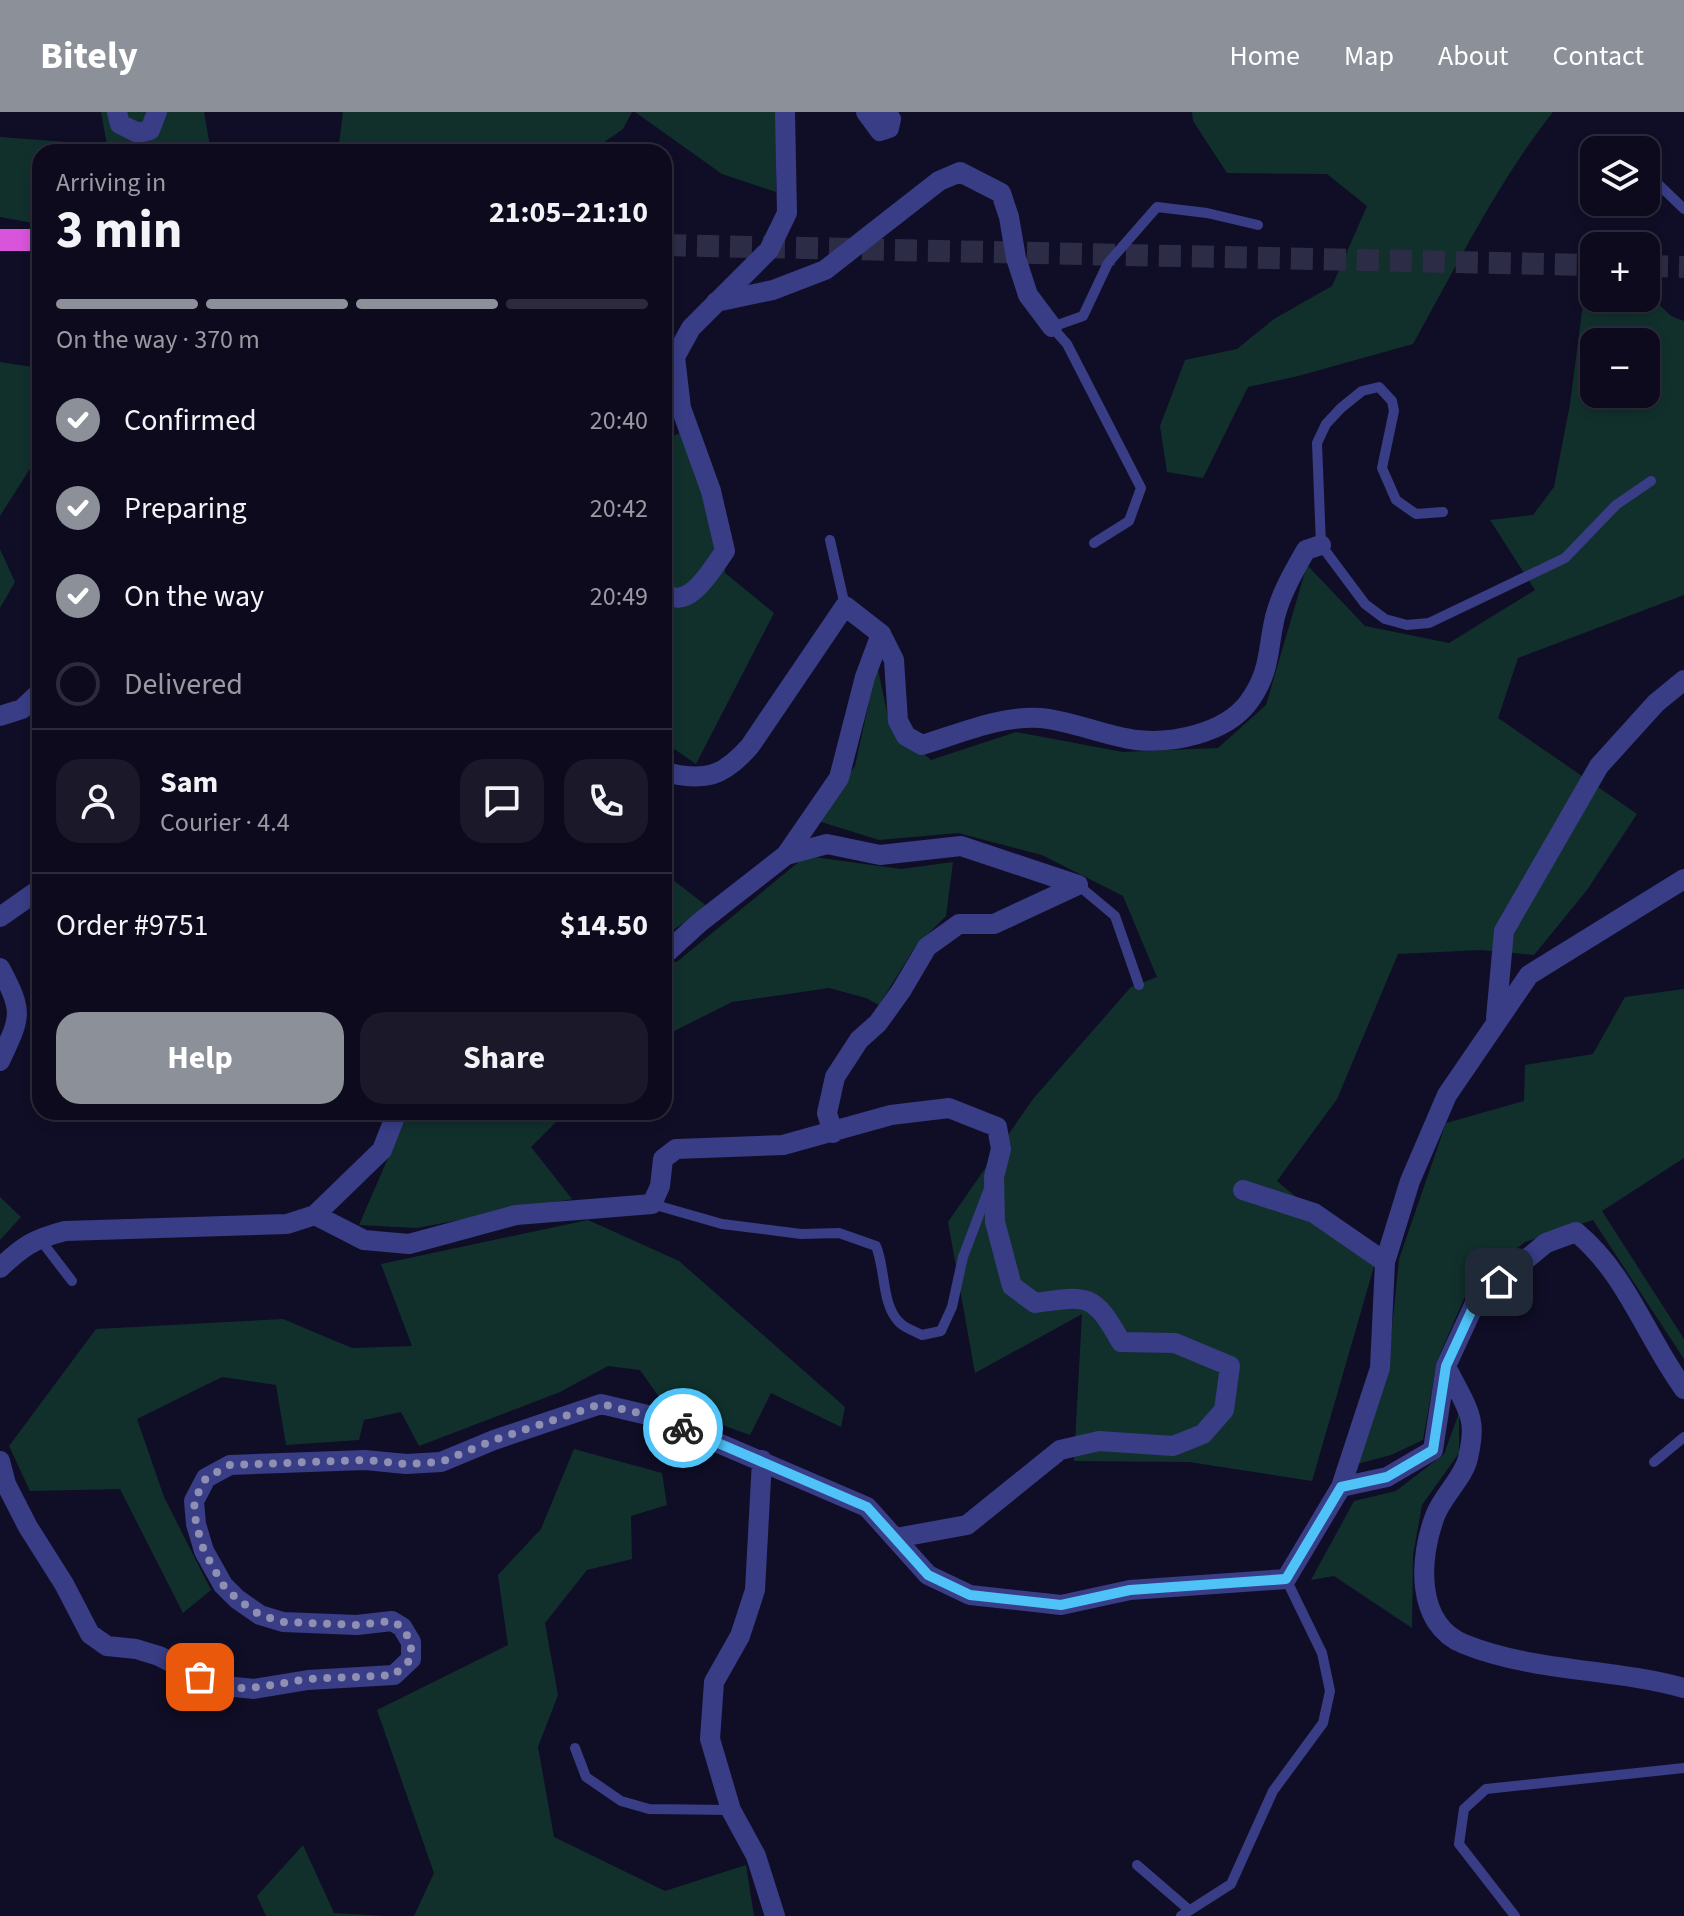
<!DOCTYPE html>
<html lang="en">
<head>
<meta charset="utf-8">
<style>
	body { margin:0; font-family:"Source Sans 3",sans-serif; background:#1a1829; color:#f1f3f6; height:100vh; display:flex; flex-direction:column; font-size:30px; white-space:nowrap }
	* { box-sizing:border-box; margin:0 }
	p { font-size:26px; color:#9a9aa3 }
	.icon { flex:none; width:44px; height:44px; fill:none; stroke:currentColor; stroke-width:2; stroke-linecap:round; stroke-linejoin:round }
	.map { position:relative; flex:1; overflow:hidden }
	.details { position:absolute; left:32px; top:32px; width:640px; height:976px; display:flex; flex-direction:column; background:#0c0a1c; border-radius:24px; box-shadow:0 4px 12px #0003,0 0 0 2px #2c2b3b }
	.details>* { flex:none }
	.controls { position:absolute; left:1580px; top:24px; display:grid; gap:16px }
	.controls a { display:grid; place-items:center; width:80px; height:80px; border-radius:16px; background:#0c0a1c; box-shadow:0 4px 12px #0003,0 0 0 2px #2c2b3b; font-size:40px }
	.pin { position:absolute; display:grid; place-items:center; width:68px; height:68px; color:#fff; margin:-34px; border-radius:16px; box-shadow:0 4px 12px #0006 }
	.courier { position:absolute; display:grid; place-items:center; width:80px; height:80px; margin:-40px; border:6px solid #4fc3f7; border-radius:50%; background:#fff; color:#222; box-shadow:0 2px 10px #0007 }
	.head em { font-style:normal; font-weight:700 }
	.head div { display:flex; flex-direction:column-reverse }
	.head { display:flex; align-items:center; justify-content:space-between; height:136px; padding:0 24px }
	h1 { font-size:52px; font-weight:700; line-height:60px }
	.bar { display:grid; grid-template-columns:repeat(4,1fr); gap:12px 8px; align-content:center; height:96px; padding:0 24px }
	.bar i { height:10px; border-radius:6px; background:#2c2b3b }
	.bar .current { background:#8c9099 }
	.bar p { grid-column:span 4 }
	.line { display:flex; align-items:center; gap:20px; padding:0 24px; border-top:2px solid #2c2b3b }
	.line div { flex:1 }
	.round { display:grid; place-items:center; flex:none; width:84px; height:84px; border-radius:24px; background:#1a1829 }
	ol { padding:0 24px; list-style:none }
	li { display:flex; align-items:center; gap:24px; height:88px }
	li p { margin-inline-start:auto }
	li .icon { padding:8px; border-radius:50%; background:#8c9099; color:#fff; stroke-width:4 }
	li:last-child { color:#9a9aa3 }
	li i { width:44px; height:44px; border:4px solid #2c2b3b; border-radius:50% }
	.action { display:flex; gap:16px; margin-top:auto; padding:16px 24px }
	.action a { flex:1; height:92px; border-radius:24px; background:#8c9099; color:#fff; font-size:32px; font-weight:700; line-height:92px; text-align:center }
	.action a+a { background:#1a1829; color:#f1f3f6 }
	header { display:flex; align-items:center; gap:48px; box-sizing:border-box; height:112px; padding:0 40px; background:#8c9099; color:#fff }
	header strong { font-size:38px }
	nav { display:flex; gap:44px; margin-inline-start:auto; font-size:28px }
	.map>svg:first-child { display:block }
	.green { fill:#11302c; fill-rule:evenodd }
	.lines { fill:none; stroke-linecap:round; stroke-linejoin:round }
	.trunk-tunnel { stroke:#2d2c47; stroke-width:22; stroke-dasharray:22 11; stroke-linecap:butt }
	.service { stroke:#383d86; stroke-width:10 }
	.minor { stroke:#383d86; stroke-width:20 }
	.trunk { stroke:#d854da; stroke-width:22 }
	.done { stroke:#8f8eb3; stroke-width:8; stroke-dasharray:0 14.4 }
	.route { stroke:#4fc3f7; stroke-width:10 }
</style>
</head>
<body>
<header>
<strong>Bitely</strong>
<nav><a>Home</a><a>Map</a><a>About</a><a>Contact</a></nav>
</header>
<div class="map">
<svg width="1684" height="1804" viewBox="0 0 1684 1804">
	<rect width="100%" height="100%" fill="#100e26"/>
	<path class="green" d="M101,0H204L211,40H40V106L33,111L0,105V25L107,33Z
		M343,0H632L623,17L590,40H338Z
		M635,0H777L776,80L722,62Z
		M1192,0H1553C1497,71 1457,153 1413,232L1298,264L1248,275L1203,366L1167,360L1160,314L1185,248L1237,237L1274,207L1332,174L1367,94L1327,62L1227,61L1193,9Z
		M1587,161L1594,162V186H1646V180L1671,204L1684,209V483L1518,546L1498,606L1637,702L1587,778L1534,843L1481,838L1398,842L1337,987L1277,1069L1375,1151L1312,1369L1189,1350L1074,1349L1082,1202L975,1261L948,1110L1033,987L1131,875L1157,865L1123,784L1042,743L958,721L879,728L815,708L855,654L877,553L890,614L931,648L1016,620L1123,640L1218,636L1266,593L1307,453L1365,514L1449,531L1535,478L1490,408L1533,403L1554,375L1570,292ZM1594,230H1646V282H1594Z
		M0,250L32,255L40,253V341L0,404Z
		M687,318L720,390L725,461L774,501L696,652L664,630V328Z
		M0,437L15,470L0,496Z
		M806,744L901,757L953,750L946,804L915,835L879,893L866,886L829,876L732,890L664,924V854L678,849Z
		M664,761L708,795L664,824Z
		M1684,877V1046L1602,1099L1684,1227V1247L1593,1108L1525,1130L1470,1173L1437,1249L1423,1328L1391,1343L1357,1352L1388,1255L1399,1147L1446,1011L1524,989L1525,953L1593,942L1625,885Z
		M408,1000H566L531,1035L572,1087L417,1116L359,1113Z
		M0,1085L21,1105L0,1128Z
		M588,1108L679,1149L845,1295L841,1315L771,1281L750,1323L664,1292L640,1258L608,1254L560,1280L419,1334L401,1300L364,1308L359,1328L286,1333L276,1273L222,1265L137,1307L164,1385L211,1478L183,1501L120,1377L30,1379L9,1334L96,1217L283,1207L352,1236L412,1234L381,1152Z
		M1459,1301V1341L1422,1393L1413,1443L1412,1516L1334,1464L1311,1468L1354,1389L1396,1379L1444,1342Z
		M574,1337L662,1361L667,1393L631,1404L632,1447L587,1458L545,1511L558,1583L538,1635L554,1725L665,1779L746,1753L754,1804H414L434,1761L377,1598L508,1533L498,1463L541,1417Z
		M303,1733L334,1801L385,1804H266L257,1784Z"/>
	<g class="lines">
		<path class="trunk-tunnel" d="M664,133L1594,153
			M1646,154L1684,155"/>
		<path class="service" d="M1657,71L1684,97
			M1443,400L1416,402L1396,388L1382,356L1394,299L1392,289L1379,275L1362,279L1341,296L1326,312L1317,331L1321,433L1365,492L1385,507L1407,513L1429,511L1565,446L1616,393L1651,369
			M830,428L845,494
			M1094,431L1129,409L1141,376L1067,232L1052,215L1083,204L1108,151L1157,95L1207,101L1258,113
			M1078,773L1115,804L1139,873
			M652,1092L722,1112L801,1122L839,1121L876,1134C886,1158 881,1193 900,1211C905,1216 916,1220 922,1223L941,1219L952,1195L963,1145L990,1074
			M39,1126L72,1169
			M1654,1350L1684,1325
			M575,1636L586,1665L621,1689L649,1697L731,1698
			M1137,1753L1188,1797
			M1181,1804L1231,1772L1273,1679L1323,1611L1330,1579L1322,1541L1286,1467
			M1515,1804L1459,1732L1464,1697L1486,1677L1684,1656"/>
		<path class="minor" d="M117,0L120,12L138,21L150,18L157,0
			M866,0L880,19L889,16L891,7L885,0
			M716,190L773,178L825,158L939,69L960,60L1001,81L1009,105L1016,146L1028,183L1052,215
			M664,480C688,502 713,455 725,439L711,379L681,296L675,245L691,216L769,138L787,101L785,0
			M881,522L894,548L898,609L906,624L922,633C959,622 1001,603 1041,606C1073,609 1104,624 1136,628C1173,632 1225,621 1248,591C1271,560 1267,539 1275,505C1281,481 1294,459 1306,438L1321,433
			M0,604L22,597L40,580
			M664,660C705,670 723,665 750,634L845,494L881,522L865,565L839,666L786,743L699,811L664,843
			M786,743L827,732L880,743L961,734L1078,773
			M0,805L40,777
			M0,856C24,901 21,904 0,949
			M1496,906L1504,819L1599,654L1656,591L1684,568
			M833,1021L827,1001L835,965L859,928L878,911L901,879L927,835L959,812H994L1078,773
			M1243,1078L1314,1101L1385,1150
			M315,1103L364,1128L409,1132L516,1103L652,1092L660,1074L663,1047L676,1037L783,1033L891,1003L949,996L997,1015L1001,1037L994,1065L995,1110L1012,1174L1035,1191C1089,1183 1094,1182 1121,1230L1175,1231L1230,1254L1224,1298L1203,1322L1173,1334L1099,1329L1060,1338L967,1413L896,1426
			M0,1156C23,1134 34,1127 65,1119L287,1112L315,1103L382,1038L397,1000
			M1446,1254C1453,1270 1469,1294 1471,1310C1473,1319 1470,1337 1468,1346C1463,1367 1442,1384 1435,1404C1419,1446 1415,1512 1464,1532C1533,1560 1612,1556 1684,1576
			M762,1348L755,1478L740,1524L714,1570L710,1627L731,1698L756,1744L775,1804
			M0,1349L6,1372L28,1415L64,1472L90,1522L107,1534L136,1537L159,1544L215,1573L254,1577L308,1568L394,1563L411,1547V1530L402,1515L392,1509L357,1513L283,1510L260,1503L237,1487L223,1473L204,1439L196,1412L194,1389L206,1366L230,1353L365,1348L406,1352L441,1350L494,1328L601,1292L660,1306L867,1395L928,1463L970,1483L1061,1493L1130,1478L1286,1467L1341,1375L1380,1256L1385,1150L1410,1069L1447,983L1529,863L1684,767
			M1341,1375L1387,1365L1433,1338L1446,1254L1476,1189L1546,1131L1576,1120C1627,1162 1646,1225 1684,1277"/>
		<path class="trunk" d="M0,128H40"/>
	</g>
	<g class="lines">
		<path class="done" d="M200,1565C241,1586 269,1571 311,1567C339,1565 367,1565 394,1563L411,1547V1530L402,1515L392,1509L357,1513L283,1510L260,1503L237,1487L223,1473L204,1439L196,1412L194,1389L206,1366L230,1353L365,1348L406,1352L441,1350L494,1328L601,1292L660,1306L683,1316"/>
		<path class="route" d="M683,1316L867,1395L928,1463L970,1483L1061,1493L1130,1478L1286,1467L1341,1375L1387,1365L1433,1338L1446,1254L1476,1189L1499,1170"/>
	</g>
</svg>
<div class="controls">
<a><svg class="icon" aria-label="layers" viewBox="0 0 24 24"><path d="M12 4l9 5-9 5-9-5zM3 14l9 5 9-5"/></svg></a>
<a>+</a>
<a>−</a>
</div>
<div class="pin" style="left:200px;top:1565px;background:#ea580c"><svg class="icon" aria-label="bag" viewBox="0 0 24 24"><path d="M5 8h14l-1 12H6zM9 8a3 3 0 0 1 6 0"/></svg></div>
<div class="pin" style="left:1499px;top:1170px;background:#1f2937"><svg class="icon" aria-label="home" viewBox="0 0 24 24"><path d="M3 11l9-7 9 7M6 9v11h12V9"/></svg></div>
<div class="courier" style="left:683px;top:1316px"><svg class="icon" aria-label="bike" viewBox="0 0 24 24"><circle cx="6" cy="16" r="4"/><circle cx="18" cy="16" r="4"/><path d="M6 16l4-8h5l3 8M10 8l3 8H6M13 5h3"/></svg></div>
<section class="details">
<div class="head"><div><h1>3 min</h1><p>Arriving in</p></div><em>21:05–21:10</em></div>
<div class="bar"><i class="current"></i><i class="current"></i><i class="current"></i><i></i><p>On the way · 370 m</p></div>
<ol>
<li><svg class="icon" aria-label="check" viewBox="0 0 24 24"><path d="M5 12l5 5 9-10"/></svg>Confirmed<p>20:40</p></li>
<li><svg class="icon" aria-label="check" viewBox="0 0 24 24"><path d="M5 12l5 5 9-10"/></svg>Preparing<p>20:42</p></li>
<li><svg class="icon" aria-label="check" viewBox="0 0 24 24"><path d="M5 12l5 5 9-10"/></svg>On the way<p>20:49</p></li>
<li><i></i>Delivered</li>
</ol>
<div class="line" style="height:144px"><a class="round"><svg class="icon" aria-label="person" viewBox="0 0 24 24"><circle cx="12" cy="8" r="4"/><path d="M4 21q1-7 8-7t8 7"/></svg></a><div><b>Sam</b><p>Courier · 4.4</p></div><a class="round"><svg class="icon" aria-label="chat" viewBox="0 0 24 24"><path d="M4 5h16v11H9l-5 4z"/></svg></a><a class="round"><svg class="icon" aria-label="phone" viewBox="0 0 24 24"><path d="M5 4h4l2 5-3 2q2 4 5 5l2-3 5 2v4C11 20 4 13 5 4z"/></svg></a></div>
<div class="line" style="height:104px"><div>Order #9751</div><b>$14.50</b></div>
<div class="action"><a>Help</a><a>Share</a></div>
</section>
</div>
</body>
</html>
